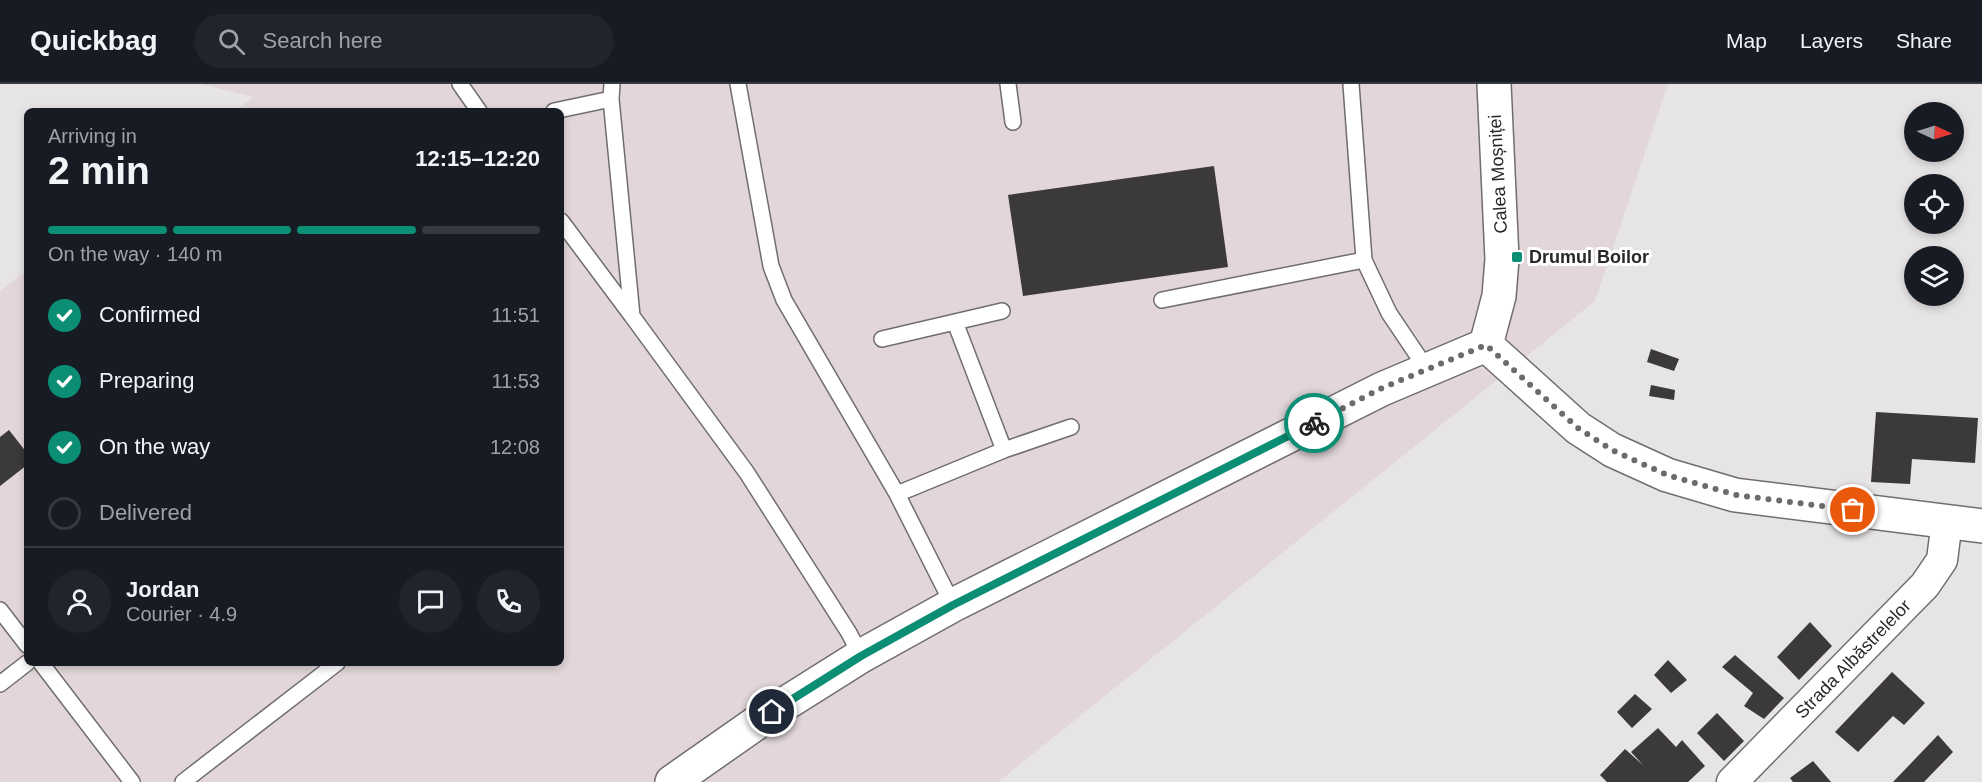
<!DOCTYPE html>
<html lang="en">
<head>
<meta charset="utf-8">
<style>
	body { margin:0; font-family:Helvetica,sans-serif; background:#20242c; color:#f1f3f6; height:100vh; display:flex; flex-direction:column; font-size:22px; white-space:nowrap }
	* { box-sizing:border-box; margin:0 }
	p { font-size:20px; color:#9ea1a6 }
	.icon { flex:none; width:33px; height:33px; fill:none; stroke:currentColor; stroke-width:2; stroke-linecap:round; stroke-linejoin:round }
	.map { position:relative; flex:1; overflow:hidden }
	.drawer { position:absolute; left:24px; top:24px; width:540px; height:558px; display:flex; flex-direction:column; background:#171b24; border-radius:9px; box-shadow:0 3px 9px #0003 }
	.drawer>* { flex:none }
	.needle { width:39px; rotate:94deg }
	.controls { position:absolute; left:1904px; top:18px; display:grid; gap:12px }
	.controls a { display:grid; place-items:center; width:60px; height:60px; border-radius:50%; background:#171b24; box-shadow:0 3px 9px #0003; font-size:30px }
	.pin { position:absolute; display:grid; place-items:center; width:51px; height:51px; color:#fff; margin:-26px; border:3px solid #fff; border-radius:50%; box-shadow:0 2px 6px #0007 }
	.courier { position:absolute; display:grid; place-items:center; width:60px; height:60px; margin:-30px; border:4px solid #0c8e74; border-radius:50%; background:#fff; color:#222; box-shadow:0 2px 8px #0007 }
	.summary em { font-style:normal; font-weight:700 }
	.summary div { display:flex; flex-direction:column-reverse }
	.summary { display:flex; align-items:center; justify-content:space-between; height:102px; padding:0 24px }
	h1 { font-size:39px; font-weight:700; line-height:45px }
	.bar { display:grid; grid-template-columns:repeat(4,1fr); gap:9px 6px; align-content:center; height:72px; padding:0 24px }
	.bar i { height:8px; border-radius:4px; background:#363941 }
	.bar .on { background:#0c8e74 }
	.bar p { grid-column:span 4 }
	.line { display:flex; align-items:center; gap:15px; padding:0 24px; border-top:2px solid #363941 }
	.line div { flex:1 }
	.round { display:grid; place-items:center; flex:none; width:63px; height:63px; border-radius:32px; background:#20242c }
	ol { padding:0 24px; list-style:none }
	li { display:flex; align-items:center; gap:18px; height:66px }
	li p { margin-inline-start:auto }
	li .icon { padding:6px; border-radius:50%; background:#0c8e74; color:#fff; stroke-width:4 }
	li:last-child { color:#9ea1a6 }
	li i { width:33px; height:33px; border:3px solid #363941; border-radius:50% }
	header { display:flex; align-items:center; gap:36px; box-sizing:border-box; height:84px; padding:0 30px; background:#171b24; border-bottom:2px solid #363941 }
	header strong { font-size:28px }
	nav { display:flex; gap:33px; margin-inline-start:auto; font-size:21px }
	.search { width:420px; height:54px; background:#20242c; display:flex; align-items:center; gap:15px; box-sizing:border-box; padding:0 21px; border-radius:33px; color:#9ea1a6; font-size:22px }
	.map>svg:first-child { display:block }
	.built { fill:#e2d6d9 }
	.building { fill:#3c393a }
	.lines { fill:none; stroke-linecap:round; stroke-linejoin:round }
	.lane-casing { stroke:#706d6d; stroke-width:18 }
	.street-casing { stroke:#706d6d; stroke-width:33 }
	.secondary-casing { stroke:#706d6d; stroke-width:36 }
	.lane { stroke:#fff; stroke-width:15 }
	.street { stroke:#fff; stroke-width:30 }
	.secondary { stroke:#fff; stroke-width:33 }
	.done { stroke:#6c6a6a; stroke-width:6; stroke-dasharray:0 10.8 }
	.route { stroke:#0c8e74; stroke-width:8 }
	.poi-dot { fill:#0c8e74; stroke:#fff; stroke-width:2 }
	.labels { text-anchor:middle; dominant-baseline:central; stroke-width:6; stroke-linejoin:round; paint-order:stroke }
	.street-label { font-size:18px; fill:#292828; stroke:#fff }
	.poi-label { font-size:18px; font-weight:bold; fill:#292828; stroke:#fff; text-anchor:start }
</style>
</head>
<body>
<header>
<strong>Quickbag</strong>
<div class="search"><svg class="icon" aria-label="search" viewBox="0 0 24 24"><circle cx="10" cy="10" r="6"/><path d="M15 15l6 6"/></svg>Search here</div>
<nav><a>Map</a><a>Layers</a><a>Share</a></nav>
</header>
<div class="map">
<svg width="1982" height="698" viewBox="0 0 1982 698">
	<rect width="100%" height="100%" fill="#e7e4e5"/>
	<path class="built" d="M201,0H1668L1595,217L998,698H0V207L27,186V579H561V27H236L253,13Z"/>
	<path class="building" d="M1214,82L1228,183L1023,212L1008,111Z
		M1651,265L1679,275L1674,287L1647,278Z
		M1651,301L1675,306L1674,316L1649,312Z
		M1876,328L1978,334L1975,379L1912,375L1910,400L1871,398Z
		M9,346L27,369V381L0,402V353Z
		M1810,538L1832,562L1799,596L1777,573Z
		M1735,571L1784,614L1764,635L1744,622L1753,609L1722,583Z
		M1668,576L1687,596L1671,609L1654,591Z
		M1892,588L1925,619L1904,641L1893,632L1858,668L1835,648Z
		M1635,610L1652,625L1632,644L1617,628Z
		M1717,629L1744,657L1724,677L1697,649Z
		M1658,644L1676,663L1682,656L1705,682L1688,698H1607L1600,691L1625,665L1643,681L1631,668Z
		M1938,651L1953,668L1924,698H1893Z
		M1813,677L1831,698H1793L1790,694Z"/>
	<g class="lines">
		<g class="lane-casing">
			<path id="lane" d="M460,0L479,27
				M612,0L611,15L632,232L747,389L849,549L861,572
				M738,0L771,182L784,216L897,410L953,521
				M1008,0L1013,38
				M1351,0L1364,176L1389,229L1428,287
				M554,27L611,15
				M561,137L632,232
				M1162,216L1364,176
				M955,238L1004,366
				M882,255L1002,227
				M897,410L1004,366L1071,343
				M0,526L27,561
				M41,579L132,698
				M0,600L27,579
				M183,698L337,579"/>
		</g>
		<g class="street-casing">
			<path id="street" d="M1732,698L1925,501L1942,476L1947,437"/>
		</g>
		<g class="secondary-casing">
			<path id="secondary" d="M1486,261L1578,344L1612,366L1667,391L1735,411L1982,442
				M672,698L772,628L861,572L953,521L1382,305L1486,261L1499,212L1502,175L1494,0"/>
		</g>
		<use href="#lane" class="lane"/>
		<use href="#street" class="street"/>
		<use href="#secondary" class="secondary"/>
	</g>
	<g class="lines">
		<path class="done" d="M1314,339L1382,304L1486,261L1578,344L1612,366L1667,391L1736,411L1853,426"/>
		<path class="route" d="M772,628L861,572L953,521L1314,339"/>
	</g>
	<rect class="poi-dot" x="1511" y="167" width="12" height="12" rx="3"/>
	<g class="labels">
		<g class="street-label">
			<text transform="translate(1498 90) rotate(-93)">Calea Moșniței</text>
			<text transform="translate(1853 575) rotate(-46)">Strada Albăstrelelor</text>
		</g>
		<g class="poi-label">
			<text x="1529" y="173">Drumul Boilor</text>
		</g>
	</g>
</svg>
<div class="controls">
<a><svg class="needle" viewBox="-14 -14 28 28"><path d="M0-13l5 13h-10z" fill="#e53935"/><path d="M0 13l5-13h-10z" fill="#9ea1a6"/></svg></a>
<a><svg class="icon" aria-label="locate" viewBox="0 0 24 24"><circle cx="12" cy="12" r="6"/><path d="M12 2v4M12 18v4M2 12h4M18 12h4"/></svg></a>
<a><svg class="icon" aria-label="layers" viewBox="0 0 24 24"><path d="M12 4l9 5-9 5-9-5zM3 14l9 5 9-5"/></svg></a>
</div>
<div class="pin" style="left:1853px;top:426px;background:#ea580c"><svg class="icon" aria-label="bag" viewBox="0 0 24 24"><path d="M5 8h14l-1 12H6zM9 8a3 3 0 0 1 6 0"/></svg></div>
<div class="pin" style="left:772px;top:628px;background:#1f2937"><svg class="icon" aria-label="home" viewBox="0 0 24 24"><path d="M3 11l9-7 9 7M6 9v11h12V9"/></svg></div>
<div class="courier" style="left:1314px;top:339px"><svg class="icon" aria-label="bike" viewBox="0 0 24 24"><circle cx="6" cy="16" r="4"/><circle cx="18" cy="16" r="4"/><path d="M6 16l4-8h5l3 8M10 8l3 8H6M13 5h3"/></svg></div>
<section class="drawer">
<div class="summary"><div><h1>2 min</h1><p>Arriving in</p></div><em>12:15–12:20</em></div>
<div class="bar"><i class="on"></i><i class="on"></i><i class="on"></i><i></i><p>On the way · 140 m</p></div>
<ol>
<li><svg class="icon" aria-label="check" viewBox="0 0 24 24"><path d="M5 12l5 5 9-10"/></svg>Confirmed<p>11:51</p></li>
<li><svg class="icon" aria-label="check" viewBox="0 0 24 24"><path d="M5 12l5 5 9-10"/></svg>Preparing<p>11:53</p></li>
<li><svg class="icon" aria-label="check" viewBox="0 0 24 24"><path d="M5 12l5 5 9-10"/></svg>On the way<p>12:08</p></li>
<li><i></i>Delivered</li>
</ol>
<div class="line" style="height:108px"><a class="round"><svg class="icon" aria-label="person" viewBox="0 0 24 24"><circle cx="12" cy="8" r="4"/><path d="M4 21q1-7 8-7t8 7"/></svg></a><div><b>Jordan</b><p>Courier · 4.9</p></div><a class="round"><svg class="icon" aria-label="chat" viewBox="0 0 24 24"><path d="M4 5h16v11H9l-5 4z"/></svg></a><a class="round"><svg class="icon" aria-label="phone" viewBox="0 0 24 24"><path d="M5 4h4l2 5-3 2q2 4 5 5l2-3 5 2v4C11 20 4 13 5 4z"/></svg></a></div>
</section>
</div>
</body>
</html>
